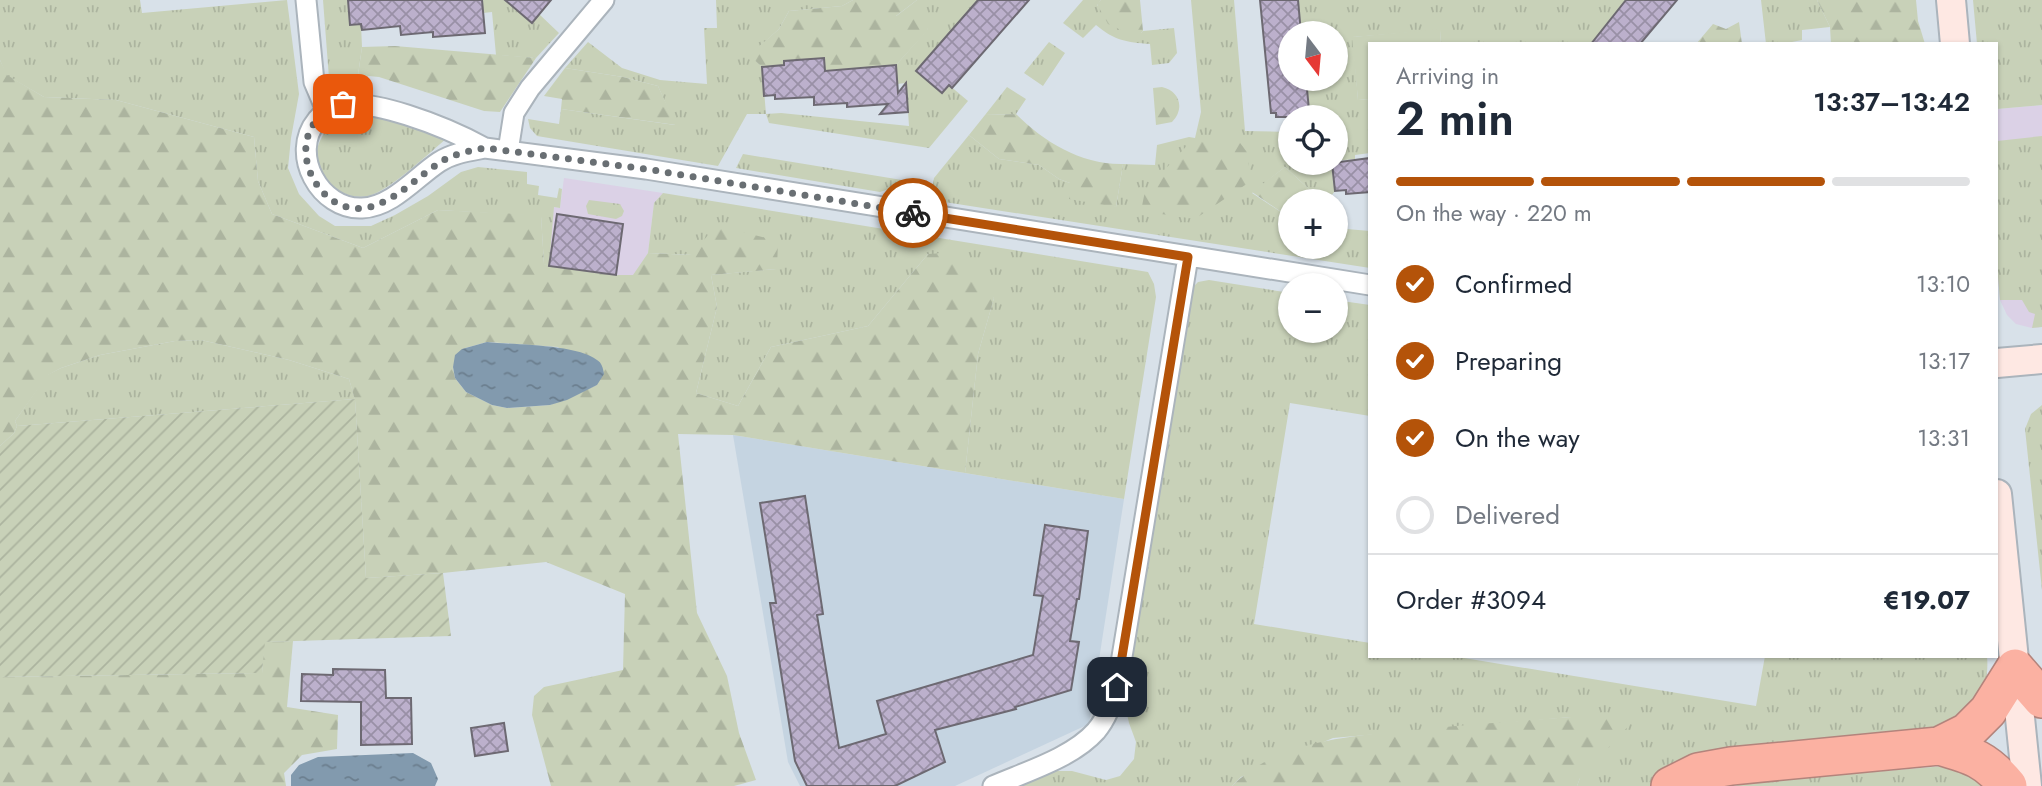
<!DOCTYPE html>
<html lang="en">
<head>
<meta charset="utf-8">
<style>
	body { margin:0; font-family:Jost,sans-serif; background:#f6f6f7; color:#1f2937; height:100vh; display:flex; flex-direction:column; font-size:26px; white-space:nowrap }
	* { box-sizing:border-box; margin:0 }
	p { font-size:23px; color:#747a83 }
	.icon { flex:none; width:38px; height:38px; fill:none; stroke:currentColor; stroke-width:2; stroke-linecap:round; stroke-linejoin:round }
	.map { position:relative; flex:1; overflow:hidden }
	.drawer { position:absolute; left:1368px; top:42px; width:630px; height:616px; display:flex; flex-direction:column; background:#fff; border-radius:0px; box-shadow:0 2px 5px #0004 }
	.drawer>* { flex:none }
	.needle { width:46px; rotate:164deg }
	.tools { position:absolute; left:1278px; top:21px; display:grid; gap:14px }
	.tools a { display:grid; place-items:center; width:70px; height:70px; border-radius:50%; background:#fff; box-shadow:0 2px 5px #0004; font-size:35px }
	.pin { position:absolute; display:grid; place-items:center; width:60px; height:60px; color:#fff; margin:-30px; border-radius:14px; box-shadow:0 4px 10px #0006 }
	.courier { position:absolute; display:grid; place-items:center; width:70px; height:70px; margin:-35px; border:5px solid #b45309; border-radius:50%; background:#fff; color:#222; box-shadow:0 2px 9px #0007 }
	.overview em { font-style:normal; font-weight:600 }
	.overview div { display:flex; flex-direction:column-reverse }
	.overview { display:flex; align-items:center; justify-content:space-between; height:119px; padding:0 28px }
	h1 { font-size:46px; font-weight:600; line-height:52px }
	.bar { display:grid; grid-template-columns:repeat(4,1fr); gap:10px 7px; align-content:center; height:84px; padding:0 28px }
	.bar i { height:9px; border-radius:5px; background:#e0e1e3 }
	.bar .on { background:#b45309 }
	.bar p { grid-column:span 4 }
	.line { display:flex; align-items:center; gap:18px; padding:0 28px; border-top:2px solid #e0e1e3 }
	.line div { flex:1 }
	ol { padding:0 28px; list-style:none }
	li { display:flex; align-items:center; gap:21px; height:77px }
	li p { margin-inline-start:auto }
	li .icon { padding:7px; border-radius:50%; background:#b45309; color:#fff; stroke-width:4 }
	li:last-child { color:#747a83 }
	li i { width:38px; height:38px; border:4px solid #e0e1e3; border-radius:50% }
	.map>svg:first-child { display:block }
	.commercial { fill:#dbd1e6 }
	.built { fill:#c5d4e1 }
	.grass { fill:url(#grass-tufts) }
	.forest { fill:url(#forest-firs); fill-rule:evenodd }
	.park { fill:#c8d1b8 }
	.garden { fill:url(#garden-furrows) }
	.water { fill:url(#water-ripples) }
	.building { fill:url(#building-cross-hatch); stroke:#6d6972; stroke-width:2 }
	.lines { fill:none; stroke-linecap:round; stroke-linejoin:round }
	.street-casing { stroke:#abb4bc; stroke-width:23 }
	.secondary-casing { stroke:#abb4bc; stroke-width:32 }
	.highway-casing { stroke:#b3847c; stroke-width:40 }
	.street { stroke:#fff; stroke-width:19 }
	.secondary { stroke:#fee8e3; stroke-width:28 }
	.highway { stroke:#fbb1a2; stroke-width:37 }
	.done { stroke:#696f73; stroke-width:7; stroke-dasharray:0 12.6 }
	.route { stroke:#b45309; stroke-width:9 }
</style>
</head>
<body>
<div class="map">
<svg width="2042" height="786" viewBox="0 0 2042 786">
	<defs>
		<pattern id="grass-tufts" width="24" height="20" patternUnits="userSpaceOnUse" patternTransform="scale(1.75)"><rect width="24" height="20" fill="#c8d1b8"/><path d="M3 7l-1-3M5 7V3M7 7l1-3M15 17l-1-3M17 17v-4M19 17l1-3" fill="none" stroke="#acb49f"/></pattern>
		<pattern id="forest-firs" width="22" height="20" patternUnits="userSpaceOnUse" patternTransform="scale(1.75)"><rect width="22" height="20" fill="#c8d1b8"/><path d="M5 1l3.5 6h-7zM16 11l3.5 6h-7z" fill="#acb49f"/></pattern>
		<pattern id="garden-furrows" width="10" height="10" patternUnits="userSpaceOnUse" patternTransform="scale(1.75)"><rect width="10" height="10" fill="#c8d1b8"/><path d="M-1 1l2-2M0 10L10 0M9 11l2-2" fill="none" stroke="#acb49f"/></pattern>
		<pattern id="water-ripples" width="26" height="14" patternUnits="userSpaceOnUse" patternTransform="scale(1.75)"><rect width="26" height="14" fill="#829aae"/><path d="M2 4q2-2 4 0t4 0M15 11q2-2 4 0t4 0" fill="none" stroke="#6b7e8e"/></pattern>
		<pattern id="building-cross-hatch" width="8" height="8" patternUnits="userSpaceOnUse" patternTransform="scale(1.75)"><rect width="8" height="8" fill="#bcb0cc"/><path d="M0 0l8 8M0 8l8-8" fill="none" stroke="#9990a6"/></pattern>
	</defs>
	<rect width="100%" height="100%" fill="#d8e1e9"/>
	<path class="commercial" d="M2042,105V327L2032,328L2016,324L2007,315L2000,300L1997,265V109Z
		M564,178L663,193L654,203L648,253L633,276L616,275L549,266L552,216L554,207L560,208Z"/>
	<path class="built" d="M733,435L1124,499L1089,724L955,786H800L788,762Z"/>
	<path class="grass" d="M0,0H140L142,13L287,0L299,94L291,138L288,168L299,194L319,216L335,226H371L395,215L428,196L461,172L478,167L527,172V184L539,186L538,195L557,198L559,188L562,189L560,208L554,207L549,266L544,264L541,216L438,210L363,248L272,214L258,181L254,137L116,100L44,97L6,75L0,60Z
		M323,0H348L350,25L361,24L362,47L358,75L329,78Z
		M482,0H513L510,4L531,22L539,14L559,33L536,58L496,55L492,12L483,13Z
		M716,0H853L842,6L789,11L779,29L750,55L762,67L766,114L781,113L909,126L906,83L897,84L896,65L928,29L895,17L917,0H984H978L958,23L920,74L941,93L949,85L968,101L929,148L769,123L766,114H747L718,166L537,136L530,128L528,119L559,124L561,109L675,125L658,86L623,77L565,68L588,42L622,68L660,80L707,84L704,28H717Z
		M1083,0H1101L1097,5L1141,33L1143,31L1174,28L1177,53L1169,63L1152,65L1150,44C1126,42 1115,41 1096,25L1083,38L1063,23Z
		M1191,0H1234L1245,131L1290,132V163H1332L1335,191L1327,201H1322L1285,167L1252,193L1290,218V247H1335V228L1370,231V268L938,201L932,189L934,178L969,135L999,159L1039,165L1059,179L1070,183L1116,207L1123,164L1155,165L1157,145L1189,137L1195,138L1201,112Z
		M1299,0H1629L1595,39L1597,44H1441L1440,30L1353,37L1358,100L1370,99V153L1355,155V159L1335,161V117H1305L1301,79H1335V33H1301V28H1297L1295,7L1299,6Z
		M1761,0H1817L1830,27L1802,30V40L1782,44H1766Z
		M1973,0H2042V105L1997,109V44H1977Z
		M1049,42L1065,53L1043,86L1024,73Z
		M1007,87L1026,99L1016,114L985,115Z
		M343,114C384,113 409,124 446,139C428,154 388,192 368,196C339,202 308,171 319,143C324,131 333,122 343,114Z
		M2042,136V327L2032,328L2035,314L2029,312L2022,300H2000L1997,265V141Z
		M743,154L902,180L892,188L880,192L736,168Z
		M663,193L1148,272L1154,284L1156,297L1124,499L965,473L978,354L994,298L928,254L868,326L771,347L738,406L696,393L717,307L711,275L776,269L692,255L648,253L654,203Z
		M589,200L620,204L624,211L622,216L616,219L588,214L586,206Z
		M1209,280L1290,293V331H1335V300L1370,305V416L1290,403L1254,624L1370,643V656H1452L1756,706L1765,656H1987C1990,688 1976,701 1959,725L1658,786H1577L1580,778L1571,717L1333,738L1241,777L1232,786H1018L1052,771H1072L1106,780L1120,776L1134,759L1136,742L1129,723L1125,705L1193,287L1198,282Z
		M201,340L289,360L349,379L355,399L17,426L15,421L47,375L61,368L100,355L175,341Z
		M2042,405V590L2025,429L2031,414Z
		M1945,766L1975,773L1993,786H1735L1750,782Z"/>
	<path class="forest" d="M853,0H917L896,16L925,17L928,30L896,65L825,76L823,58L784,61V65L762,67L749,55L779,29L789,11L842,6Z
		M1101,0H1140L1143,31L1141,33L1134,36L1108,24L1097,4Z
		M1817,0H1916L1918,21L1925,44H1831L1830,27Z
		M1739,22L1742,44H1696L1713,24L1726,29Z
		M395,46L536,58L500,112L484,111L379,77L358,75L362,47Z
		M0,60L7,75L44,97L116,100L254,137L258,181L272,214L363,248L438,210L541,215L544,264L616,275H633L648,253L692,255L716,225L778,241L777,269L711,275L717,307L696,393L738,406L771,347L868,326L928,254L960,252L994,298L978,354L965,473L733,435L678,434L697,613L727,676L739,733L756,780L734,786H551L532,715L534,696L544,687L623,670L625,594L546,562L443,573L366,578L355,400L349,379L289,360L201,340L175,341L100,355L61,368L48,375L15,421L17,426L14,433L0,446ZM487,342L558,347L597,385L550,405L507,408L492,405L466,392L455,378L453,367L462,349Z
		M565,68L623,77L658,86L676,125L561,109L562,99L544,96Z
		M1162,87C1180,91 1185,109 1172,122L1156,125L1153,88Z
		M1016,114C1044,142 1082,165 1123,164L1116,207L1069,199L1070,183L1059,179L1039,165L999,159L969,135L985,115Z
		M1194,138L1237,139L1247,152L1251,181L1195,219L1141,211L1145,191Z
		M1285,167L1322,201H1290V218L1252,192Z
		M293,641L287,707L338,715L337,749L302,755L284,773L286,786H0V677L262,673L264,642Z
		M1571,717L1635,719L1580,778L1577,786H1232C1280,738 1358,736 1422,729C1471,724 1521,721 1571,717Z"/>
	<path class="park" d="M1440,29L1441,44H1370V99L1358,100L1352,37Z"/>
	<path class="garden" d="M355,399L366,578L443,573L451,636L265,642L262,673L0,677V446L14,433L17,426Z"/>
	<path class="water" d="M487,342C513,345 577,344 597,360C602,363 603,368 604,374L597,385L567,400L550,405L507,408L492,405L466,392L455,378L453,367L455,355L462,349Z
		M413,753L431,763L438,779L435,786H291V775L299,765L318,757Z"/>
	<path class="building" d="M348,0H482L485,33L433,37V32L401,35L400,26L362,30L361,24L350,25Z
		M505,0H551L532,23Z
		M978,0H1029L952,88L949,85L942,93L916,71Z
		M1260,0H1298L1301,33H1290V79H1306L1309,110L1304,111L1305,117H1276V113H1271Z
		M1626,0H1677L1640,44H1591Z
		M824,58L825,71L896,65L898,93L906,83L908,112L880,114L888,104L847,107V103L814,105V97L775,99V95L764,96L762,67L784,65V61Z
		M1370,158V192L1346,194V190L1335,191L1332,163Z
		M557,214L623,224L616,275L549,266Z
		M805,496L823,614L817,615L839,748L886,734L877,701L1033,655L1043,596L1034,595L1045,525L1088,531L1079,599H1077L1070,641L1079,642L1071,690L1015,707L1016,709L935,730L945,762L895,786H807L795,761L770,603H776L760,503Z
		M333,669L385,670L386,698H411L412,744L361,745V702L301,701L302,674L333,675Z
		M504,723L508,751L475,756L471,728Z"/>
	<g class="lines">
		<g class="street-casing">
			<path id="street" d="M306,0L314,82L326,110
				M485,148C452,130 363,91 328,109C324,111 320,117 317,120C289,154 320,210 362,208C392,207 416,177 439,162C453,153 469,151 485,148L646,169L1370,285
				M508,151L514,113L530,88L604,0
				M993,786C1025,772 1072,758 1096,731C1107,718 1112,702 1117,687L1188,257"/>
		</g>
		<g class="secondary-casing">
			<path id="secondary" d="M1951,0L1955,44
				M1997,363L2042,359
				M1997,494L2027,786"/>
		</g>
		<g class="highway-casing">
			<path id="highway" d="M1939,746L1967,732L1988,711L2015,668L2042,699
				M1670,786L1698,772L1731,766L1939,746C1971,755 1986,759 2008,786"/>
		</g>
		<use href="#street" class="street"/>
		<use href="#secondary" class="secondary"/>
		<use href="#highway" class="highway"/>
	</g>
	<g class="lines">
		<path class="done" d="M343,104C338,106 331,107 327,109C323,112 319,117 316,121C288,155 322,215 365,208C394,203 416,178 439,163C452,154 469,151 485,148L646,169L913,213"/>
		<path class="route" d="M913,213L1188,257L1117,687"/>
	</g>
</svg>
<div class="tools">
<a><svg class="needle" viewBox="-14 -14 28 28"><path d="M0-13l5 13h-10z" fill="#e53935"/><path d="M0 13l5-13h-10z" fill="#747a83"/></svg></a>
<a><svg class="icon" aria-label="locate" viewBox="0 0 24 24"><circle cx="12" cy="12" r="6"/><path d="M12 2v4M12 18v4M2 12h4M18 12h4"/></svg></a>
<a>+</a>
<a>−</a>
</div>
<div class="pin" style="left:343px;top:104px;background:#ea580c"><svg class="icon" aria-label="bag" viewBox="0 0 24 24"><path d="M5 8h14l-1 12H6zM9 8a3 3 0 0 1 6 0"/></svg></div>
<div class="pin" style="left:1117px;top:687px;background:#1f2937"><svg class="icon" aria-label="home" viewBox="0 0 24 24"><path d="M3 11l9-7 9 7M6 9v11h12V9"/></svg></div>
<div class="courier" style="left:913px;top:213px"><svg class="icon" aria-label="bike" viewBox="0 0 24 24"><circle cx="6" cy="16" r="4"/><circle cx="18" cy="16" r="4"/><path d="M6 16l4-8h5l3 8M10 8l3 8H6M13 5h3"/></svg></div>
<section class="drawer">
<div class="overview"><div><h1>2 min</h1><p>Arriving in</p></div><em>13:37–13:42</em></div>
<div class="bar"><i class="on"></i><i class="on"></i><i class="on"></i><i></i><p>On the way · 220 m</p></div>
<ol>
<li><svg class="icon" aria-label="check" viewBox="0 0 24 24"><path d="M5 12l5 5 9-10"/></svg>Confirmed<p>13:10</p></li>
<li><svg class="icon" aria-label="check" viewBox="0 0 24 24"><path d="M5 12l5 5 9-10"/></svg>Preparing<p>13:17</p></li>
<li><svg class="icon" aria-label="check" viewBox="0 0 24 24"><path d="M5 12l5 5 9-10"/></svg>On the way<p>13:31</p></li>
<li><i></i>Delivered</li>
</ol>
<div class="line" style="height:91px"><div>Order #3094</div><b>€19.07</b></div>
</section>
</div>
</body>
</html>
